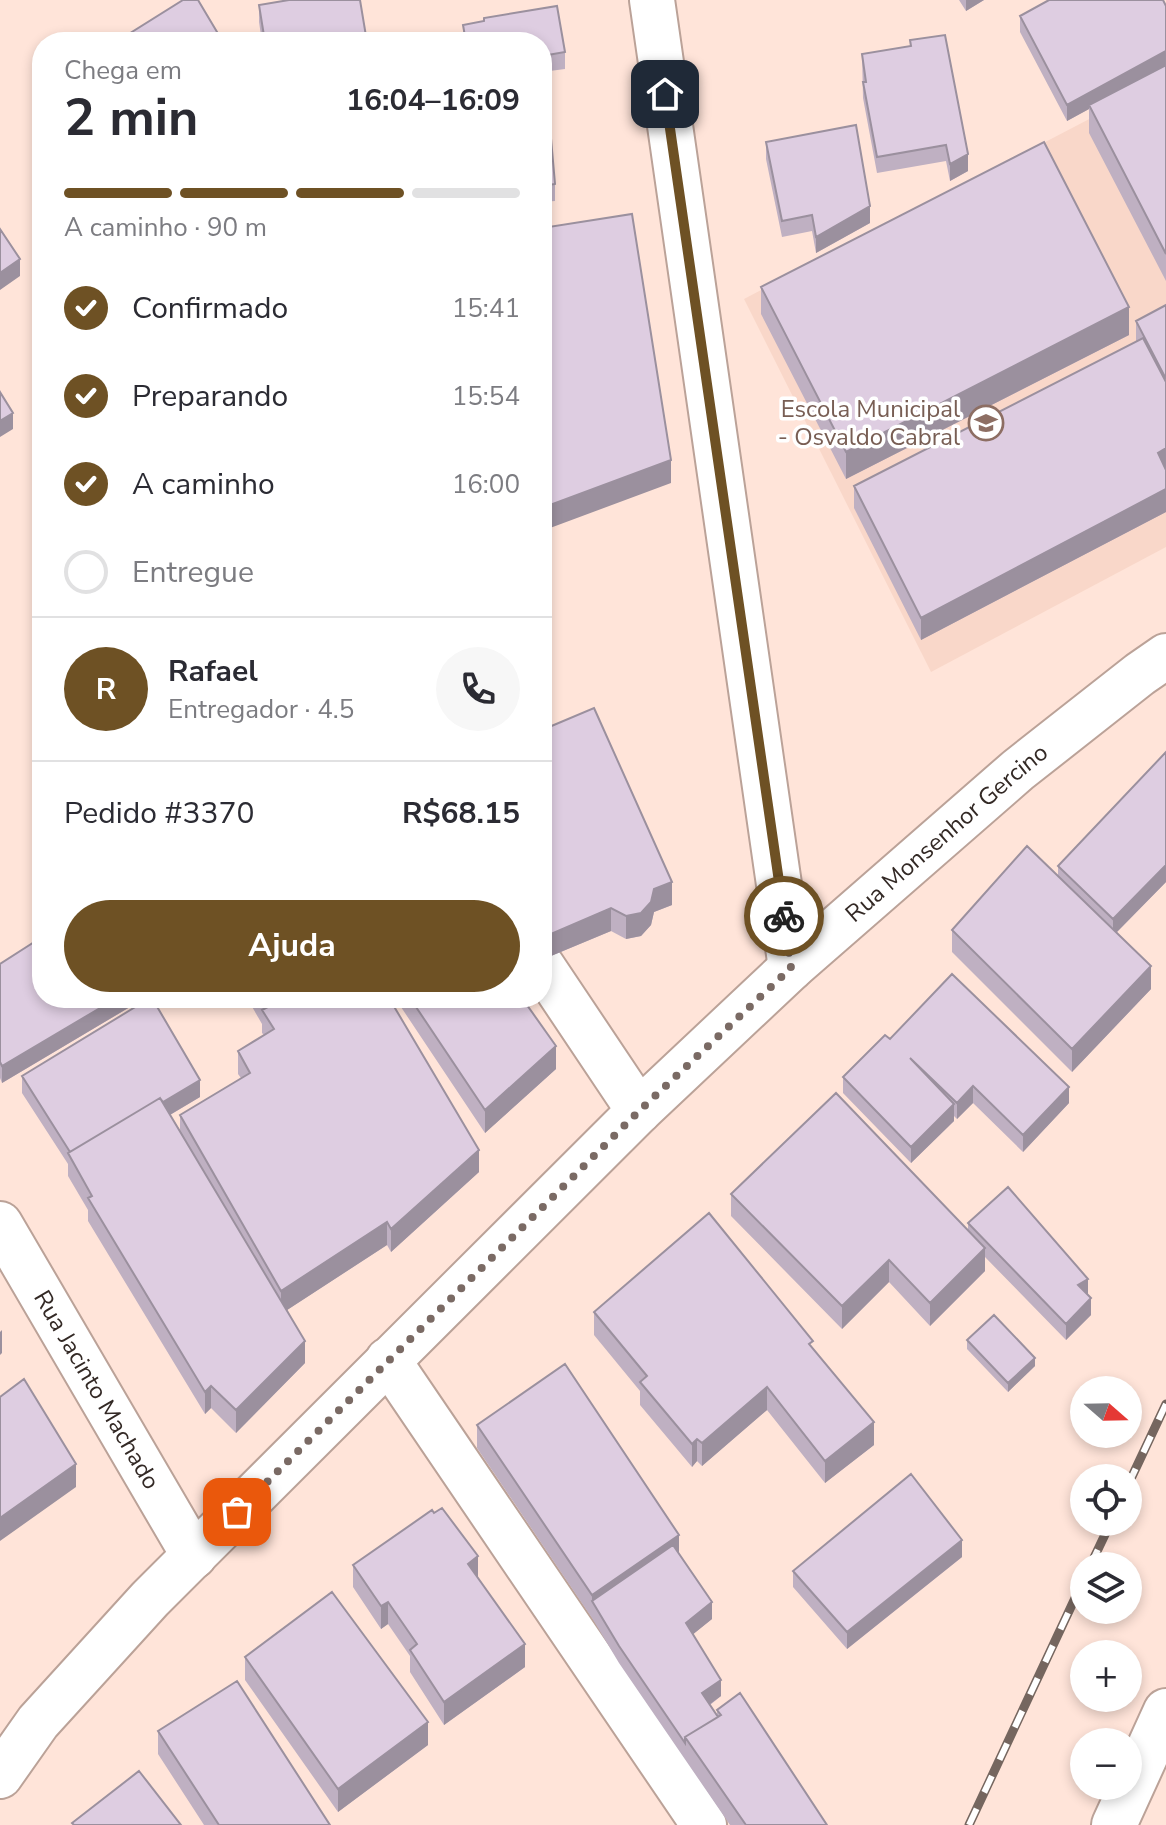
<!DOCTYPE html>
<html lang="pt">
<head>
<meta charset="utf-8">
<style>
	body { margin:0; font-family:"Nunito Sans",sans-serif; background:#f7f7f7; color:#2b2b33; height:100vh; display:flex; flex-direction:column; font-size:30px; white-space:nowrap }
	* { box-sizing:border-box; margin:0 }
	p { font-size:26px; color:#7c7c81 }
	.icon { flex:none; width:44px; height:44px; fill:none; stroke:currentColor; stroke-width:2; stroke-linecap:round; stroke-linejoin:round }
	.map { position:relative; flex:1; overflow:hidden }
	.drawer { position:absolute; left:32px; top:32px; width:520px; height:976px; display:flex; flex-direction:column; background:#fff; border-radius:32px; box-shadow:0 4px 12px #0003 }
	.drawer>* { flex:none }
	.needle { width:52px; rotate:110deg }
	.fabs { position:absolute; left:1070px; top:1376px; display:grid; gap:16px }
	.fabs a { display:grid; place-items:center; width:72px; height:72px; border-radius:50%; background:#fff; box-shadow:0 4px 12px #0003; font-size:40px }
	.pin { position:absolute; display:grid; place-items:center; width:68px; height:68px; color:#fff; margin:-34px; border-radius:16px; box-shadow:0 4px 12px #0006 }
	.courier { position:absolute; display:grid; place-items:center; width:80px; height:80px; margin:-40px; border:6px solid #6e5124; border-radius:50%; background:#fff; color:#222; box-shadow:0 2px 10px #0007 }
	.overview em { font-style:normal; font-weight:700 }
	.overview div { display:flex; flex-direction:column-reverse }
	.overview { display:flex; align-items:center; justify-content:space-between; height:136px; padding:0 32px }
	h1 { font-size:52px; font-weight:700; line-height:60px }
	.bar { display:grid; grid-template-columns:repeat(4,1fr); gap:12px 8px; align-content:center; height:96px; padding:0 32px }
	.bar i { height:10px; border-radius:6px; background:#e1e1e2 }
	.bar .on { background:#6e5124 }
	.bar p { grid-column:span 4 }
	.line { display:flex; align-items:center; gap:20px; padding:0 32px; border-top:2px solid #e1e1e2 }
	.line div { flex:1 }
	.round { display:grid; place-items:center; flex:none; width:84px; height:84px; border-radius:42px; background:#f7f7f7 }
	ol { padding:0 32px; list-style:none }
	li { display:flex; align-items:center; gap:24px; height:88px }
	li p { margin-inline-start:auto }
	li .icon { padding:8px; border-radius:50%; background:#6e5124; color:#fff; stroke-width:4 }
	li:last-child { color:#7c7c81 }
	li i { width:44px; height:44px; border:4px solid #e1e1e2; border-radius:50% }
	.primary-button { display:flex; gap:16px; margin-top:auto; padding:16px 32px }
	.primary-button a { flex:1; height:92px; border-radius:48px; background:#6e5124; color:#fff; font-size:32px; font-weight:700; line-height:92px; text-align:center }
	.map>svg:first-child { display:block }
	.built { fill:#f9d7c9 }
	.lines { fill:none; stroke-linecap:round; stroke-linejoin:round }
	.minor-casing { stroke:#bba298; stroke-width:48 }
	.major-casing { stroke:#bba298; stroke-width:48 }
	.minor { stroke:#fff; stroke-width:44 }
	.major { stroke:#fff; stroke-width:44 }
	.rail-casing { stroke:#75665f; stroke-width:9 }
	.rail { stroke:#fff; stroke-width:6; stroke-dasharray:18; stroke-linecap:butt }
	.wall { fill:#bfb0c2 }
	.shaded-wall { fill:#9b909e }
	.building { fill:#decde1; stroke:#9b909e; stroke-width:2 }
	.done { stroke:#7a6a64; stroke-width:8; stroke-dasharray:0 14.4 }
	.route { stroke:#6e5124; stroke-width:10 }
	.labels { text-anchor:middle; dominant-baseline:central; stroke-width:7; stroke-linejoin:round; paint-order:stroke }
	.education-label { font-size:24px; fill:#785e54; stroke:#fff; text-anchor:end }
	.street-label { font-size:24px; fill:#332925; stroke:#fff }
</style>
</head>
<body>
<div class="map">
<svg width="1166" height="1825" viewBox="0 0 1166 1825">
	<rect width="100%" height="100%" fill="#ffe4d9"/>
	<path class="built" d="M1166,79V547L931,672L744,299Z"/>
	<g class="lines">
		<g class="minor-casing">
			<g id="minor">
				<path d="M652,0L791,968"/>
				<path d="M542,966L639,1111"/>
				<path id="s1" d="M0,1224L194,1556"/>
				<path d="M388,1360L704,1825"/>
				<path d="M1114,1825L1166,1711"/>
			</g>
		</g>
		<g class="major-casing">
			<g id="major">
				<path id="s2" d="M0,1776L38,1722L150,1599L639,1111L791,968L1018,770L1140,674L1166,656"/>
			</g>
		</g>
		<use href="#minor" class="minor"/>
		<use href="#major" class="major"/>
		<g class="rail-casing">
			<path id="rail" d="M1128,1485L1166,1404
				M1090,1566L1111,1522
				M969,1825L1084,1579"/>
		</g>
		<use href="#rail" class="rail"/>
	</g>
	<path class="wall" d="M959,0H984L966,11Z
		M259,5L367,42H262L259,22Z
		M557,6L565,52V69L542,72V42H463V25L484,21V18Z
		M1166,6V281L1089,133V109L1067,121L1020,32V16Z
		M910,40L968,171L950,181L946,161L877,173L863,98L862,54L910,46Z
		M542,94L555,184V201L542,202Z
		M766,142L870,223L816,253L812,231L782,237L766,159Z
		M761,287L1129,335L846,479L761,314Z
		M1166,305V512L921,640L854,508V486L1136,342V321Z
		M542,730L672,905L654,912L651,925L641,936L626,939L611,931L551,956L542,937Z
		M1058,866L1166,882L1116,933L1151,989L1072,1072L952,952V930L1058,876Z
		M0,964L42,998H145L2,1083L0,1078Z
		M247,998H389L479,1172L391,1252L387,1245L287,1310L305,1363L236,1433L211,1408L205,1414L88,1221V1210L68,1176V1164L22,1093V1076L200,1097L170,1115L180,1130V1115L241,1078L238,1074V1051L264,1035L262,1033V1024Z
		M395,998H522L556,1069L485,1133Z
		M890,1039L1069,1103L1023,1152L973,1103L957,1119L954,1116V1121L911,1163L843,1093V1077Z
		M731,1194L968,1231V1223L1087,1295L1091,1315L1066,1340L985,1257V1271L930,1326L889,1282L842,1329L731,1216Z
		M594,1312L813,1348L874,1445L825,1483L767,1410L702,1466L697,1461L692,1467L640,1405V1391L594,1335Z
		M967,1340L1035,1366L1008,1392L967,1349Z
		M477,1425L679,1553L712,1619L693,1634L721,1696L710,1705L717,1716V1710L827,1825H730L619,1663L592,1618L477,1448Z
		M962,1557L847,1649L793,1587V1571Z
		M353,1565L478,1578L525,1667L444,1725L410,1672V1656L388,1624L381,1629L353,1587Z
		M245,1657L428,1745L338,1812L245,1680Z
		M158,1731L330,1825H204L158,1754Z"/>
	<path class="shaded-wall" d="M966,0H984L966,11Z
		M1166,51V67L1089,105V109L1067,121V105Z
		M968,154V171L950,181V164Z
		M870,206V223L816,253V237Z
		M20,259V276L0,290V273Z
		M1129,307V335L846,479V452Z
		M13,413V429L0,437V421Z
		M1166,448V471L1158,453Z
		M671,460V483L542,531V508Z
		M1166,489V512L921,640V618Z
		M1166,865V882L1113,936V919Z
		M672,882V905L654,912L651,925L641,936L626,939V916L654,889Z
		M611,908V931L551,956V934Z
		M1151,966V989L1072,1072V1049Z
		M117,998H145L2,1083V1066Z
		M274,998H316L264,1013V1003Z
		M556,1046V1069L485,1133V1110Z
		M200,1080V1097L77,1170L73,1156Z
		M973,1086V1103L957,1119V1103Z
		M1069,1087V1103L1023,1152V1135Z
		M954,1104V1121L911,1163V1147Z
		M479,1150V1172L391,1252V1229Z
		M387,1222V1245L281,1314V1291Z
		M985,1248V1271L930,1326V1303Z
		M889,1260V1282L842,1329V1306Z
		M1088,1279V1295L1078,1285Z
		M1091,1298V1315L1066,1340V1324Z
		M2,1330V1353L0,1355V1332Z
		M305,1341V1363L236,1433V1410Z
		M1035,1358V1366L1008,1392V1383Z
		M211,1386V1408L205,1414V1392Z
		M767,1387V1410L702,1466V1443Z
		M874,1422V1445L825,1483V1461Z
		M697,1439V1461L692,1467V1444Z
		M76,1464V1487L0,1541V1518Z
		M679,1535V1558L592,1601V1595Z
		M962,1540V1557L847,1649V1632Z
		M478,1556V1579L468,1564Z
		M388,1602V1624L381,1629V1606Z
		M712,1602V1619L686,1640V1623Z
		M525,1644V1667L444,1725V1702Z
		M721,1680V1696L702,1710V1693Z
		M428,1722V1745L338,1812V1789Z"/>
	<path class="building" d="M183,0H198L223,42H116Z
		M289,0H360L367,42H265L259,5Z
		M1049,0H1163L1166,6V51L1067,105L1020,16Z
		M557,6L565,52L542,56V42H466L463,25L484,21V18Z
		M945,35L968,154L950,164L946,145L877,157L863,82H866L862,54L911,46L910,40Z
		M1166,65V254L1089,105Z
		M547,93L555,184L542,186V94Z
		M856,125L870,206L816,237L812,215L782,221L766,142Z
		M1044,142L1129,307L846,452L761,287Z
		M632,214L671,460L542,508V228Z
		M0,229L20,259L0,273Z
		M1166,305V379L1136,321Z
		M1143,338L1166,382V448L1158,453L1166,470V489L921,618L854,486Z
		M0,392L13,413L0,421Z
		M594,708L672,882L654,889L651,902L641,913L626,916L611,908L551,934L542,915V730Z
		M1166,752V865L1113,919L1058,866Z
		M1027,846L1151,966L1072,1049L952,930Z
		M42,937V998H117L2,1066L0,1062V964Z
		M952,974L1069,1087L1023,1135L973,1086L957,1103L910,1058L954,1104L911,1147L843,1077L885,1035L890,1039Z
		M150,998H152L200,1080L163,1102L160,1098L70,1152L22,1076Z
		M261,998H274L264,1003Z
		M285,998H389L479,1150L391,1229L387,1222L281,1291L180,1115L250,1073L238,1051L274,1029L262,1010Z
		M410,998H522L556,1046L485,1110Z
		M836,1093L985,1248L930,1303L889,1260L842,1306L731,1194Z
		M160,1098L305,1341L236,1410L211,1386L205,1392L88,1198L92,1196L68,1153Z
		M1008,1187L1088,1279L1078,1285L1091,1298L1066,1324L968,1223Z
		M709,1213L813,1341L809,1344L874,1422L825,1461L767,1387L702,1443L697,1439L692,1444L640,1382L647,1376L594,1312Z
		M994,1315L1035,1358L1008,1383L967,1340Z
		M565,1364L679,1535L592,1595L477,1425Z
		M24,1379L76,1464L0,1518V1397Z
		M911,1474L962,1540L847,1632L793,1571Z
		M442,1508L478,1556L468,1564L525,1644L444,1702L410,1650L417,1644L388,1602L381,1606L353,1565L432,1510L434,1513Z
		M673,1545L712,1602L686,1623L721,1680L702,1693L718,1717L685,1737V1743L619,1646L592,1601Z
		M332,1592L428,1722L338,1789L245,1657Z
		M237,1681L330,1825H219L158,1731Z
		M740,1693L827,1825H746L685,1737L721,1715L717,1710Z
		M139,1771L181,1825H74L72,1823Z"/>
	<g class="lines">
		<path class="done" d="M237,1512L639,1111L791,968L784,916"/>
		<path class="route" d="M665,94L784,916"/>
	</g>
	<defs>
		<g id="school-ring" transform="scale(1.8)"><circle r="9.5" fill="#fff" stroke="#8d6e63" stroke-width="1.5"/><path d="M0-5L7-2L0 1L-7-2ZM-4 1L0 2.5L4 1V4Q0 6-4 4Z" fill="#8d6e63"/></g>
	</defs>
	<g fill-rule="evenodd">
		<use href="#school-ring" x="986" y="423"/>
	</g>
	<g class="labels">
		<g class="education-label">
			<text x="960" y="409">Escola Municipal<tspan x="960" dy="28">- Osvaldo Cabral</tspan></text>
		</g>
		<g class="street-label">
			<text stroke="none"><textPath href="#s2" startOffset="1338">Rua Monsenhor Gercino</textPath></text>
			<text stroke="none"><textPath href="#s1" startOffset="192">Rua Jacinto Machado</textPath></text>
		</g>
	</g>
</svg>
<div class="fabs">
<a><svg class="needle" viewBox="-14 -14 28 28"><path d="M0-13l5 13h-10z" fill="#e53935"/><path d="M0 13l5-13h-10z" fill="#7c7c81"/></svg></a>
<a><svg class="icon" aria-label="locate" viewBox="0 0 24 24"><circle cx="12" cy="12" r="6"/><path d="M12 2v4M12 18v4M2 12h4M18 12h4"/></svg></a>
<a><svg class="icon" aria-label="layers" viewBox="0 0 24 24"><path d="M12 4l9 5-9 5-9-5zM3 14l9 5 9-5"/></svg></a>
<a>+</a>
<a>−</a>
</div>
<div class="pin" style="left:237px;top:1512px;background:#ea580c"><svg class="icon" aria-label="bag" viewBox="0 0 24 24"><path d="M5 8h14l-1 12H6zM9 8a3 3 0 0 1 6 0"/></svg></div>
<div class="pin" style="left:665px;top:94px;background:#1f2937"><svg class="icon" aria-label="home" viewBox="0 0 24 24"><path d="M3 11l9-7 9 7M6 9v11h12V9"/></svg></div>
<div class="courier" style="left:784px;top:916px"><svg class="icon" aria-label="bike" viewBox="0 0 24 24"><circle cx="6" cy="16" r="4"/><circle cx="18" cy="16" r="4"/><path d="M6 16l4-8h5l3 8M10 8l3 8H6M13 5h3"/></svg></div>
<section class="drawer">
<div class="overview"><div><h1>2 min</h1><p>Chega em</p></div><em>16:04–16:09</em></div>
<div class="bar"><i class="on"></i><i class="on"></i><i class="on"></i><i></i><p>A caminho · 90 m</p></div>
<ol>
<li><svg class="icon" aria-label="check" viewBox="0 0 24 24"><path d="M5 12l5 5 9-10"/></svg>Confirmado<p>15:41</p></li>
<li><svg class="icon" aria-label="check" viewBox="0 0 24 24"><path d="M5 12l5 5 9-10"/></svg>Preparando<p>15:54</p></li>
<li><svg class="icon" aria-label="check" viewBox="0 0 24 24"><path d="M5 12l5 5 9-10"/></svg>A caminho<p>16:00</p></li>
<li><i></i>Entregue</li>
</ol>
<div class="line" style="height:144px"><b class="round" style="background:#6e5124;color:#fff">R</b><div><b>Rafael</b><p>Entregador · 4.5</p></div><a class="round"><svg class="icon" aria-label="phone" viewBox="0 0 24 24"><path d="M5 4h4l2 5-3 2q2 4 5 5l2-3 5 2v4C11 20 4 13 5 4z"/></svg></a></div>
<div class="line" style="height:104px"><div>Pedido #3370</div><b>R$68.15</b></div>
<div class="primary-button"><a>Ajuda</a></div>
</section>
</div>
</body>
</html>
